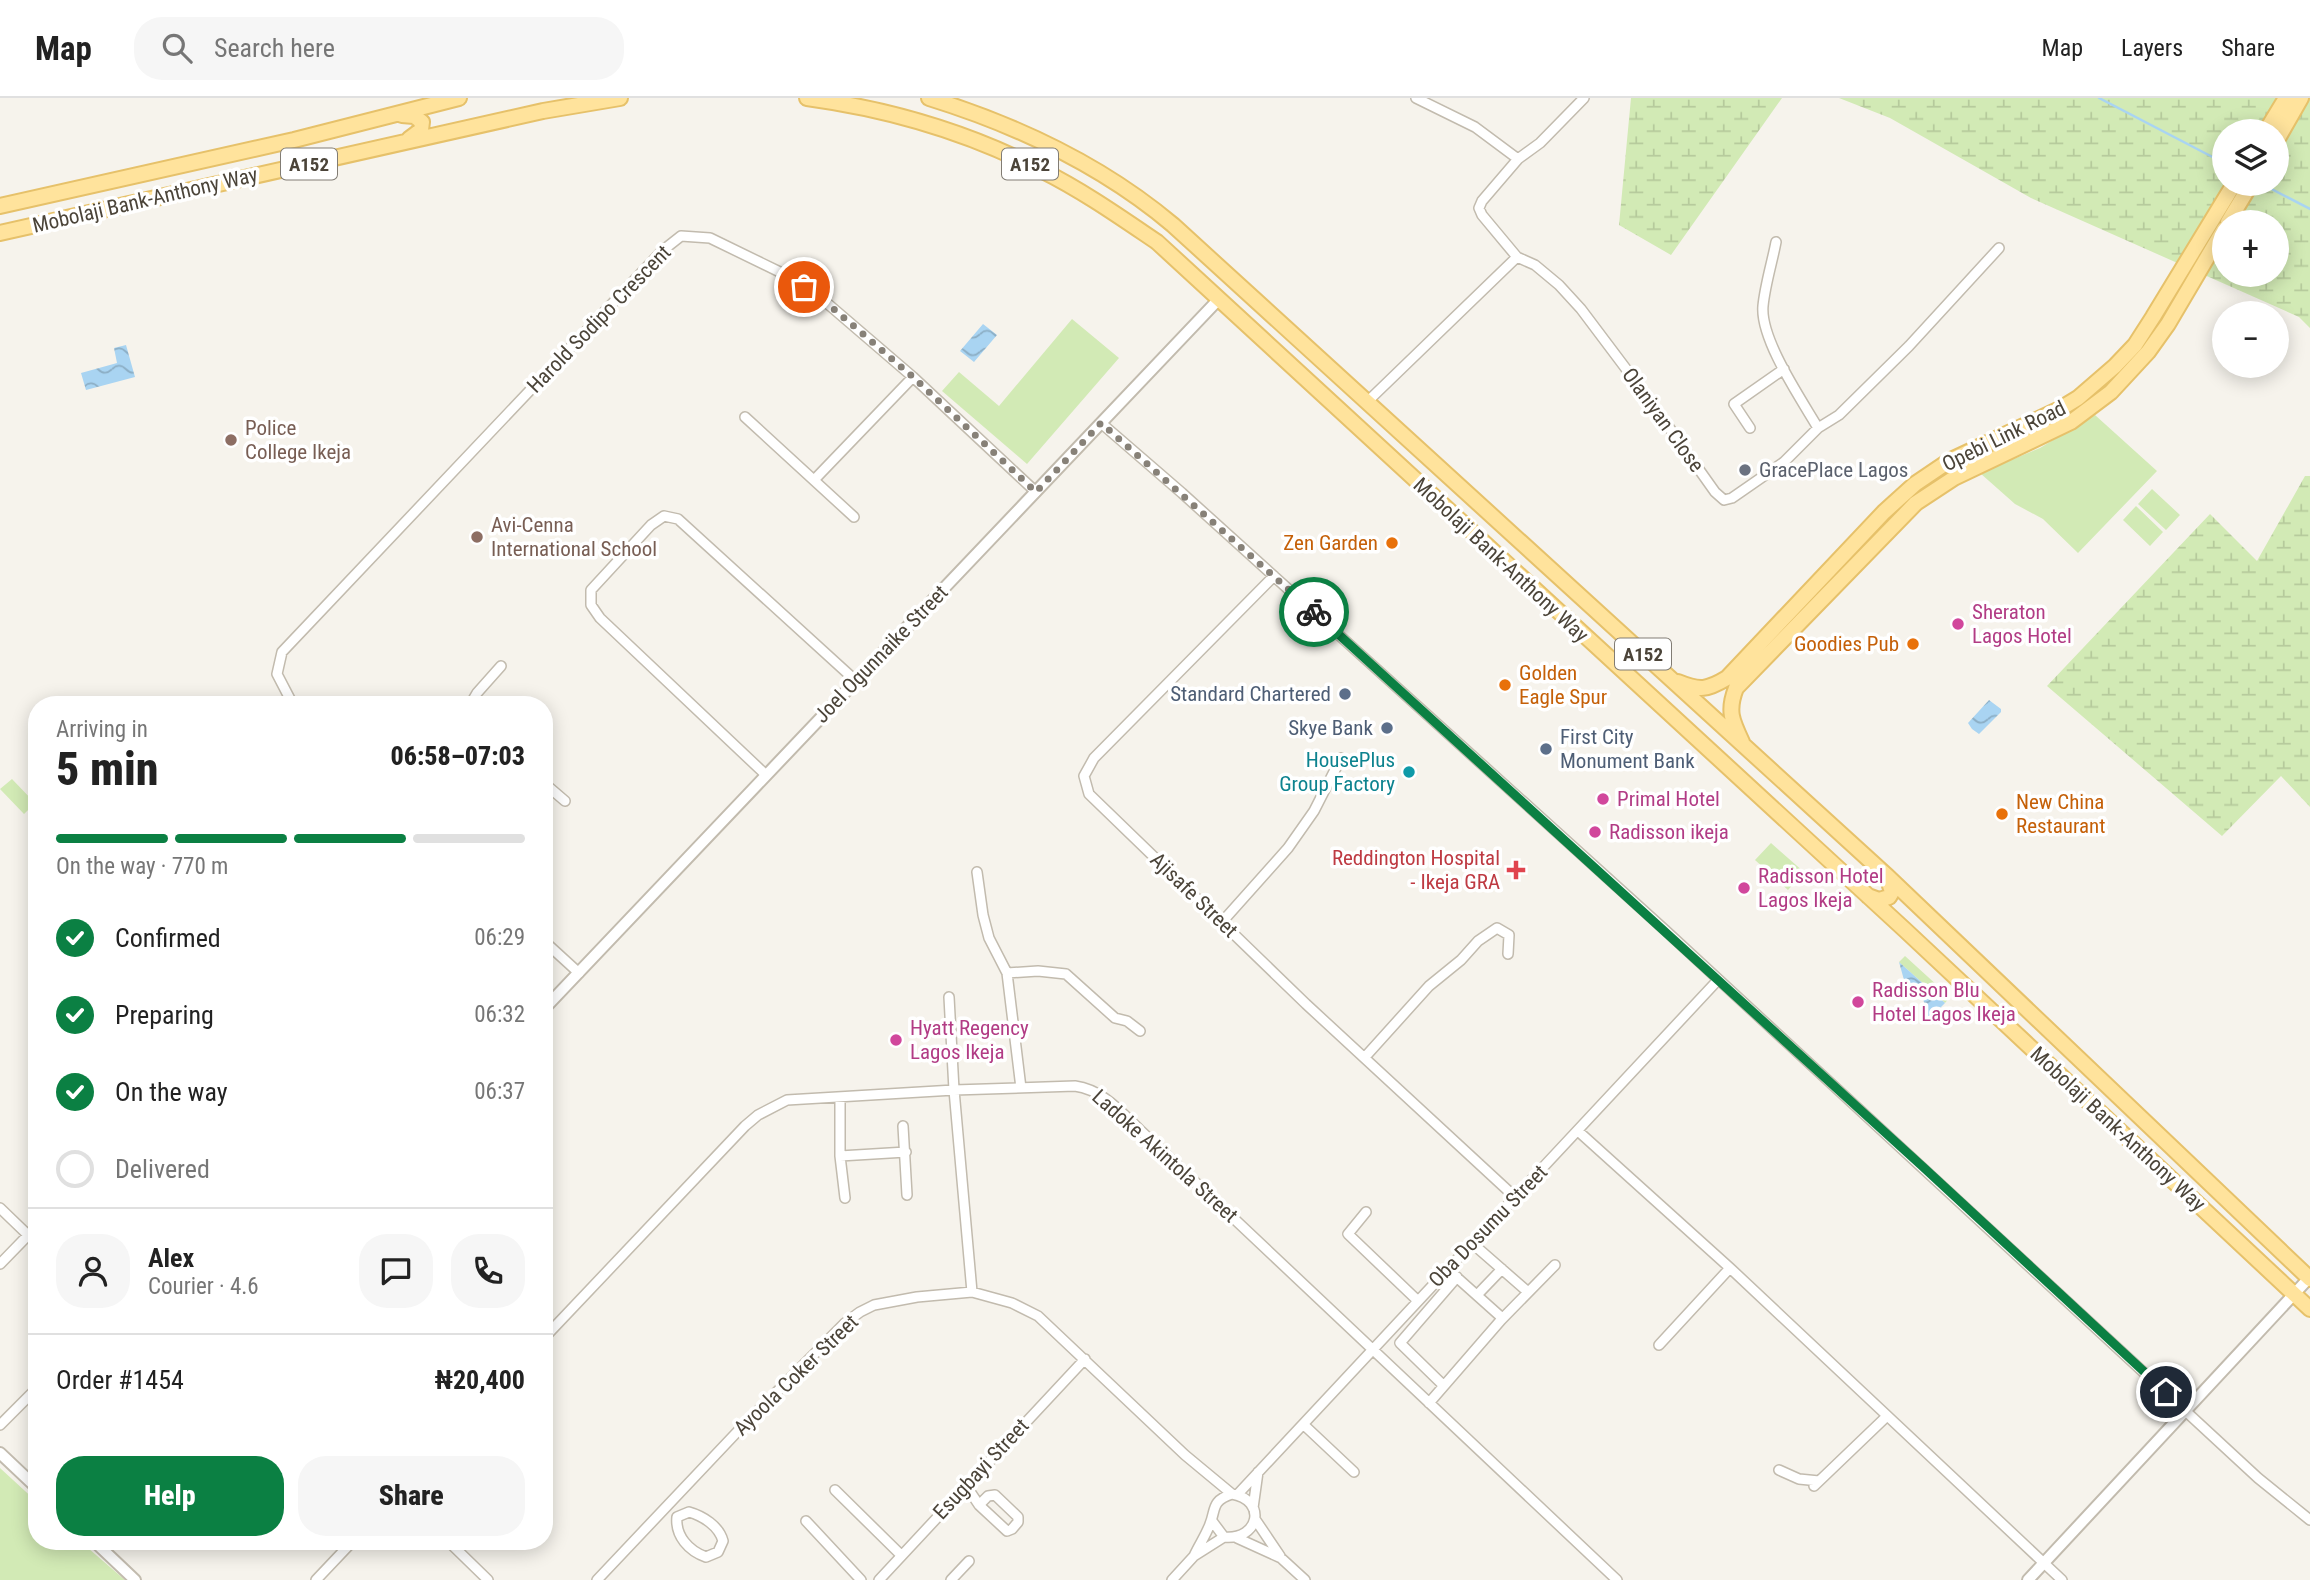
<!DOCTYPE html>
<html lang="en">
<head>
<meta charset="utf-8">
<style>
	body { margin:0; font-family:"Roboto Condensed",sans-serif; background:#f6f6f6; color:#222; height:100vh; display:flex; flex-direction:column; font-size:26px; white-space:nowrap }
	* { box-sizing:border-box; margin:0 }
	p { font-size:23px; color:#767676 }
	.icon { flex:none; width:38px; height:38px; fill:none; stroke:currentColor; stroke-width:2; stroke-linecap:round; stroke-linejoin:round }
	.map { position:relative; flex:1; overflow:hidden }
	.side { position:absolute; left:28px; top:598px; width:525px; height:854px; display:flex; flex-direction:column; background:#fff; border-radius:28px; box-shadow:0 4px 18px #0003 }
	.side>* { flex:none }
	.controls { position:absolute; left:2212px; top:21px; display:grid; gap:14px }
	.controls a { display:grid; place-items:center; width:77px; height:77px; border-radius:50%; background:#fff; box-shadow:0 4px 18px #0003; font-size:35px }
	.pin { position:absolute; display:grid; place-items:center; width:60px; height:60px; color:#fff; margin:-30px; border:4px solid #fff; border-radius:50%; box-shadow:0 2px 7px #0007 }
	.courier { position:absolute; display:grid; place-items:center; width:70px; height:70px; margin:-35px; border:5px solid #0b8043; border-radius:50%; background:#fff; color:#222; box-shadow:0 2px 9px #0007 }
	.overview em { font-style:normal; font-weight:800 }
	.overview div { display:flex; flex-direction:column-reverse }
	.overview { display:flex; align-items:center; justify-content:space-between; height:119px; padding:0 28px }
	h1 { font-size:46px; font-weight:800; line-height:52px }
	.bar { display:grid; grid-template-columns:repeat(4,1fr); gap:10px 7px; align-content:center; height:84px; padding:0 28px }
	.bar i { height:9px; border-radius:5px; background:#e0e0e0 }
	.bar .selected { background:#0b8043 }
	.bar p { grid-column:span 4 }
	.line { display:flex; align-items:center; gap:18px; padding:0 28px; border-top:2px solid #e0e0e0 }
	.line div { flex:1 }
	.round { display:grid; place-items:center; flex:none; width:74px; height:74px; border-radius:28px; background:#f6f6f6 }
	ol { padding:0 28px; list-style:none }
	li { display:flex; align-items:center; gap:21px; height:77px }
	li p { margin-inline-start:auto }
	li .icon { padding:7px; border-radius:50%; background:#0b8043; color:#fff; stroke-width:4 }
	li:last-child { color:#767676 }
	li i { width:38px; height:38px; border:4px solid #e0e0e0; border-radius:50% }
	.primary-button { display:flex; gap:14px; margin-top:auto; padding:14px 28px }
	.primary-button a { flex:1; height:80px; border-radius:28px; background:#0b8043; color:#fff; font-size:28px; font-weight:800; line-height:80px; text-align:center }
	.primary-button a+a { background:#f6f6f6; color:#222 }
	header { display:flex; align-items:center; gap:42px; box-sizing:border-box; height:98px; padding:0 35px; background:#fff; border-bottom:2px solid #e0e0e0 }
	header strong { font-size:33px }
	nav { display:flex; gap:38px; margin-inline-start:auto; font-size:24px }
	.search { width:490px; height:63px; background:#f6f6f6; display:flex; align-items:center; gap:18px; box-sizing:border-box; padding:0 24px; border-radius:28px; color:#767676; font-size:26px }
	.map>svg:first-child { display:block }
	.grass { fill:#d2eab5 }
	.wetland { fill:url(#wetland-marsh); fill-rule:evenodd }
	.water { fill:url(#water-waves) }
	.lines { fill:none; stroke-linecap:round; stroke-linejoin:round }
	.stream { stroke:#a9d4f2; stroke-width:2.5 }
	.minor-casing { stroke:#c2bbae; stroke-width:12 }
	.tertiary-casing { stroke:#c2bbae; stroke-width:14 }
	.primary-casing { stroke:#e6c16a; stroke-width:18 }
	.minor { stroke:#fff; stroke-width:9 }
	.tertiary { stroke:#fff; stroke-width:10 }
	.primary { stroke:#ffe39c; stroke-width:14 }
	.done { stroke:#878178; stroke-width:7; stroke-dasharray:0 12.6 }
	.route { stroke:#0b8043; stroke-width:9 }
	.education-dot { fill:#8d6e63; stroke:#fff; stroke-width:2.5 }
	.worship-dot { fill:#6b7280; stroke:#fff; stroke-width:2.5 }
	.food-dot { fill:#e8710a; stroke:#fff; stroke-width:2.5 }
	.hotel-dot { fill:#d1479c; stroke:#fff; stroke-width:2.5 }
	.service-dot { fill:#5c6f8a; stroke:#fff; stroke-width:2.5 }
	.culture-dot { fill:#0f9aa8; stroke:#fff; stroke-width:2.5 }
	.health-dot { fill:#e0444e; stroke:#fff; stroke-width:2.5 }
	.labels { text-anchor:middle; dominant-baseline:central; stroke-width:7; stroke-linejoin:round; paint-order:stroke }
	.shield { fill:#fff; stroke:#817c74; stroke-width:2 }
	.shield-label { font-size:19px; font-weight:bold; fill:#4b4439 }
	.street-label { font-size:21px; fill:#4b4439; stroke:#fff }
	.education-label { font-size:21px; fill:#785e54; stroke:#fff; text-anchor:start }
	.worship-label { font-size:21px; fill:#5b616d; stroke:#fff; text-anchor:start }
	.food-label { font-size:21px; fill:#c56008; stroke:#fff; text-anchor:end }
	.hotel-label { font-size:21px; fill:#b23c85; stroke:#fff; text-anchor:start }
	.service-label { font-size:21px; fill:#4e5e75; stroke:#fff; text-anchor:end }
	.culture-label { font-size:21px; fill:#0d838f; stroke:#fff; text-anchor:end }
	.health-label { font-size:21px; fill:#be3a42; stroke:#fff; text-anchor:end }
</style>
</head>
<body>
<header>
<strong>Map</strong>
<div class="search"><svg class="icon" aria-label="search" viewBox="0 0 24 24"><circle cx="10" cy="10" r="6"/><path d="M15 15l6 6"/></svg>Search here</div>
<nav><a>Map</a><a>Layers</a><a>Share</a></nav>
</header>
<div class="map">
<svg width="2310" height="1482" viewBox="0 0 2310 1482">
	<defs>
		<pattern id="wetland-marsh" width="20" height="14" patternUnits="userSpaceOnUse" patternTransform="scale(1.75)"><rect width="20" height="14" fill="#d2eab5"/><path d="M1 5h8M5 5V1M11 12h8M15 12V8" fill="none" stroke="#b6ca9c"/></pattern>
		<pattern id="water-waves" width="16" height="10" patternUnits="userSpaceOnUse" patternTransform="scale(1.75)"><rect width="16" height="10" fill="#a9d4f2"/><path d="M0 5q4-4 8 0t8 0" fill="none" stroke="#8caec5"/></pattern>
	</defs>
	<rect width="100%" height="100%" fill="#f6f3ec"/>
	<path class="grass" d="M1072,221L1119,260L1027,366L942,293L959,274L999,308Z
		M2095,317L2157,373L2078,455L2043,421L2015,406L1980,375L2040,350Z
		M2152,391L2180,417L2166,432L2138,406Z
		M2136,408L2163,434L2150,448L2123,422Z
		M12,681L35,705L24,716L0,691Z
		M1771,745L1804,774L1788,792L1755,762Z
		M1905,858L1950,899L1945,905L1899,864Z
		M0,1370L37,1404V1444H81L125,1482H0Z"/>
	<path class="wetland" d="M1631,0H1782L1671,157L1619,127Z
		M1839,0H2310V230L2299,219L2031,100L1890,20ZM2224,33H2277V86H2224ZM2224,124H2277V177H2224Z
		M2305,378H2310V709L2281,678L2222,738L2047,588L2210,416L2257,463Z"/>
	<path class="water" d="M983,226L997,237L974,264L960,253Z
		M126,247L135,279L86,292L81,275L117,265L114,250Z
		M1989,602L2001,611V614L1979,636L1972,631L1968,625Z
		M1899,864L1945,905L1928,922L1921,891L1912,893L1908,881L1904,882Z"/>
	<g class="lines">
		<path class="stream" d="M2099,0L2224,65
			M2262,86L2310,111"/>
		<g class="minor-casing">
			<path id="minor" d="M1416,0L1475,29L1518,61
				M1584,0L1540,45L1518,61L1482,103L1479,110L1482,117L1517,159L1535,167L1559,187L1581,211L1651,304L1715,394L1724,402L1732,400L1784,364L1818,330L1839,317L1909,248L1999,150
				M1776,144C1772,165 1765,187 1763,208C1760,241 1801,301 1818,330
				M1367,304L1517,159
				M745,319L854,419
				M1101,325L1182,395L1665,832L2258,1380L2310,1422
				M1750,330L1734,306L1784,271
				M814,382L913,279
				M1274,478L1094,660L1084,678L1089,696L1306,906L1516,1100
				M296,607L290,601L277,576L282,554L662,153L681,138L710,140L786,177L821,200L913,279L1036,394
				M470,607L477,595L501,568
				M766,677L600,520L591,507V492L651,427L664,418L678,421L856,583
				M544,685L565,703
				M977,774L983,817L989,840L1007,875L1021,990
				M1222,824L1288,750L1314,713L1341,660
				M544,843L579,875
				M1007,875L1038,873L1066,876L1115,920L1127,923L1140,933
				M949,899L954,992L972,1194
				M1365,959L1429,888L1461,862L1478,843L1497,830L1509,837L1508,856
				M840,999V1058L845,1100
				M903,1028L907,1097
				M1578,1033L1730,1170L2062,1482
				M840,1058L906,1054
				M0,1110L28,1137
				M1366,1114L1348,1136L1417,1202
				M1473,1146L1528,1194
				M0,1166L37,1128
				M1477,1197L1502,1171
				M1501,1222L1555,1167
				M544,1240L745,1028L758,1017L787,1002L954,992L1075,988C1103,992 1120,1013 1140,1032L1617,1482
				M1659,1247L1730,1170
				M1443,1287L1400,1245L1457,1179
				M1429,1305L1501,1222L1500,1218L1453,1176
				M0,1327L37,1290
				M1304,1327L1354,1374
				M1779,1372L1799,1381L1819,1383
				M1814,1388L1886,1319
				M835,1392L901,1457
				M971,1395L979,1407L1007,1433L1012,1431L1018,1424V1419L995,1397L988,1398L979,1407
				M1237,1397L1717,883
				M1253,1410L1258,1374
				M689,1414C703,1418 719,1428 723,1443L718,1454L706,1459C689,1453 675,1438 677,1419Z
				M1255,1421L1280,1458
				M806,1423L861,1482
				M1237,1440L1281,1460L1305,1482
				M449,1444L488,1482
				M1194,1458C1199,1447 1206,1437 1210,1426C1216,1411 1211,1403 1232,1396C1267,1402 1260,1442 1224,1439L1212,1423
				M316,1482L352,1444
				M597,1482L738,1333L845,1225L860,1214L874,1207L917,1199L972,1194L1012,1205L1038,1218L1185,1357L1232,1396
				M879,1482L1085,1261
				M951,1482L969,1463
				M1172,1482L1194,1458L1224,1439"/>
		</g>
		<g class="tertiary-casing">
			<path id="tertiary" d="M544,911L1218,202
				M0,1355L37,1390
				M95,1444L135,1482
				M2028,1482L2309,1180"/>
		</g>
		<g class="primary-casing">
			<path id="primary" d="M807,0C888,11 970,35 1043,73C1083,93 1120,119 1157,144L1904,831L2310,1211
				M929,0C1016,27 1103,68 1173,127L1887,778L2310,1181
				M402,17L414,18L422,24L421,32L409,41
				M2266,33L2286,0
				M2277,42L2301,0
				M0,108L294,42L459,0
				M2228,124L2251,86
				M0,135L543,13L620,0
				M1678,584C1700,593 1707,592 1727,580L1884,414L1915,386L1949,363L2060,311L2078,300L2115,268L2135,247L2153,219L2234,86
				M1742,644C1732,623 1727,613 1736,590L1916,405L1954,380L2071,324L2111,294L2148,254L2168,226L2224,131
				M1868,798L1879,802L1889,799L1892,794L1887,778"/>
		</g>
		<use href="#minor" class="minor"/>
		<use href="#tertiary" class="tertiary"/>
		<use href="#primary" class="primary"/>
	</g>
	<g class="lines">
		<path class="done" d="M804,189L821,200L913,279L1036,394L1101,325L1314,514"/>
		<path class="route" d="M1314,514L1922,1068L2166,1294"/>
	</g>
	<g class="education-dot">
		<circle cx="231" cy="342" r="7"/>
		<circle cx="477" cy="439" r="7"/>
	</g>
	<circle class="worship-dot" cx="1745" cy="372" r="7"/>
	<g class="food-dot">
		<circle cx="1392" cy="445" r="7"/>
		<circle cx="1913" cy="546" r="7"/>
		<circle cx="1505" cy="587" r="7"/>
		<circle cx="2002" cy="716" r="7"/>
	</g>
	<g class="hotel-dot">
		<circle cx="1958" cy="526" r="7"/>
		<circle cx="1603" cy="701" r="7"/>
		<circle cx="1595" cy="734" r="7"/>
		<circle cx="1744" cy="790" r="7"/>
		<circle cx="1858" cy="904" r="7"/>
		<circle cx="896" cy="942" r="7"/>
	</g>
	<g class="service-dot">
		<circle cx="1345" cy="596" r="7"/>
		<circle cx="1387" cy="630" r="7"/>
		<circle cx="1546" cy="651" r="7"/>
	</g>
	<circle class="culture-dot" cx="1409" cy="674" r="7"/>
	<path class="health-dot" d="M1512.5 761.5h7v7h7v7h-7v7h-7v-7h-7v-7h7z"/>
	<g class="labels">
		<g class="shield">
			<rect x="281" y="50.5" width="56" height="31" rx="5"/>
			<rect x="1002" y="50.5" width="56" height="31" rx="5"/>
			<rect x="1615" y="540.5" width="56" height="31" rx="5"/>
		</g>
		<g class="shield-label">
			<text x="309" y="66">A152</text>
			<text x="1030" y="66">A152</text>
			<text x="1643" y="556">A152</text>
		</g>
		<g class="street-label">
			<text transform="translate(145 102) rotate(-13)">Mobolaji Bank-Anthony Way</text>
			<text transform="translate(599 221) rotate(-46)">Harold Sodipo Crescent</text>
			<text transform="translate(1663 322) rotate(54)">Olaniyan Close</text>
			<text transform="translate(2004 338) rotate(-26)">Opebi Link Road</text>
			<text transform="translate(1501 462) rotate(43)">Mobolaji Bank-Anthony Way</text>
			<text transform="translate(881 556) rotate(-46)">Joel Ogunnaike Street</text>
			<text transform="translate(1194 797) rotate(44)">Ajisafe Street</text>
			<text transform="translate(2118 1031) rotate(43)">Mobolaji Bank-Anthony Way</text>
			<text transform="translate(1165 1058) rotate(42)">Ladoke Akintola Street</text>
			<text transform="translate(1488 1128) rotate(-46)">Oba Dosumu Street</text>
			<text transform="translate(796 1277) rotate(-44)">Ayoola Coker Street</text>
			<text transform="translate(981 1371) rotate(-47)">Esugbayi Street</text>
		</g>
		<g class="education-label">
			<text x="245" y="330">Police<tspan x="245" dy="24">College Ikeja</tspan></text>
			<text x="491" y="427">Avi-Cenna<tspan x="491" dy="24">International School</tspan></text>
		</g>
		<g class="worship-label">
			<text x="1759" y="372">GracePlace Lagos</text>
		</g>
		<g class="food-label">
			<text x="1378" y="445">Zen Garden</text>
			<text x="1899" y="546">Goodies Pub</text>
			<text x="1519" y="575" text-anchor="start">Golden<tspan x="1519" dy="24">Eagle Spur</tspan></text>
			<text x="2016" y="704" text-anchor="start">New China<tspan x="2016" dy="24">Restaurant</tspan></text>
		</g>
		<g class="hotel-label">
			<text x="1972" y="514">Sheraton<tspan x="1972" dy="24">Lagos Hotel</tspan></text>
			<text x="1617" y="701">Primal Hotel</text>
			<text x="1609" y="734">Radisson ikeja</text>
			<text x="1758" y="778">Radisson Hotel<tspan x="1758" dy="24">Lagos Ikeja</tspan></text>
			<text x="1872" y="892">Radisson Blu<tspan x="1872" dy="24">Hotel Lagos Ikeja</tspan></text>
			<text x="910" y="930">Hyatt Regency<tspan x="910" dy="24">Lagos Ikeja</tspan></text>
		</g>
		<g class="service-label">
			<text x="1331" y="596">Standard Chartered</text>
			<text x="1373" y="630">Skye Bank</text>
			<text x="1560" y="639" text-anchor="start">First City<tspan x="1560" dy="24">Monument Bank</tspan></text>
		</g>
		<g class="culture-label">
			<text x="1395" y="662">HousePlus<tspan x="1395" dy="24">Group Factory</tspan></text>
		</g>
		<g class="health-label">
			<text x="1500" y="760">Reddington Hospital<tspan x="1500" dy="24">- Ikeja GRA</tspan></text>
		</g>
	</g>
</svg>
<div class="controls">
<a><svg class="icon" aria-label="layers" viewBox="0 0 24 24"><path d="M12 4l9 5-9 5-9-5zM3 14l9 5 9-5"/></svg></a>
<a>+</a>
<a>−</a>
</div>
<div class="pin" style="left:804px;top:189px;background:#ea580c"><svg class="icon" aria-label="bag" viewBox="0 0 24 24"><path d="M5 8h14l-1 12H6zM9 8a3 3 0 0 1 6 0"/></svg></div>
<div class="pin" style="left:2166px;top:1294px;background:#1f2937"><svg class="icon" aria-label="home" viewBox="0 0 24 24"><path d="M3 11l9-7 9 7M6 9v11h12V9"/></svg></div>
<div class="courier" style="left:1314px;top:514px"><svg class="icon" aria-label="bike" viewBox="0 0 24 24"><circle cx="6" cy="16" r="4"/><circle cx="18" cy="16" r="4"/><path d="M6 16l4-8h5l3 8M10 8l3 8H6M13 5h3"/></svg></div>
<section class="side">
<div class="overview"><div><h1>5 min</h1><p>Arriving in</p></div><em>06:58–07:03</em></div>
<div class="bar"><i class="selected"></i><i class="selected"></i><i class="selected"></i><i></i><p>On the way · 770 m</p></div>
<ol>
<li><svg class="icon" aria-label="check" viewBox="0 0 24 24"><path d="M5 12l5 5 9-10"/></svg>Confirmed<p>06:29</p></li>
<li><svg class="icon" aria-label="check" viewBox="0 0 24 24"><path d="M5 12l5 5 9-10"/></svg>Preparing<p>06:32</p></li>
<li><svg class="icon" aria-label="check" viewBox="0 0 24 24"><path d="M5 12l5 5 9-10"/></svg>On the way<p>06:37</p></li>
<li><i></i>Delivered</li>
</ol>
<div class="line" style="height:126px"><a class="round"><svg class="icon" aria-label="person" viewBox="0 0 24 24"><circle cx="12" cy="8" r="4"/><path d="M4 21q1-7 8-7t8 7"/></svg></a><div><b>Alex</b><p>Courier · 4.6</p></div><a class="round"><svg class="icon" aria-label="chat" viewBox="0 0 24 24"><path d="M4 5h16v11H9l-5 4z"/></svg></a><a class="round"><svg class="icon" aria-label="phone" viewBox="0 0 24 24"><path d="M5 4h4l2 5-3 2q2 4 5 5l2-3 5 2v4C11 20 4 13 5 4z"/></svg></a></div>
<div class="line" style="height:91px"><div>Order #1454</div><b>₦20,400</b></div>
<div class="primary-button"><a>Help</a><a>Share</a></div>
</section>
</div>
</body>
</html>
